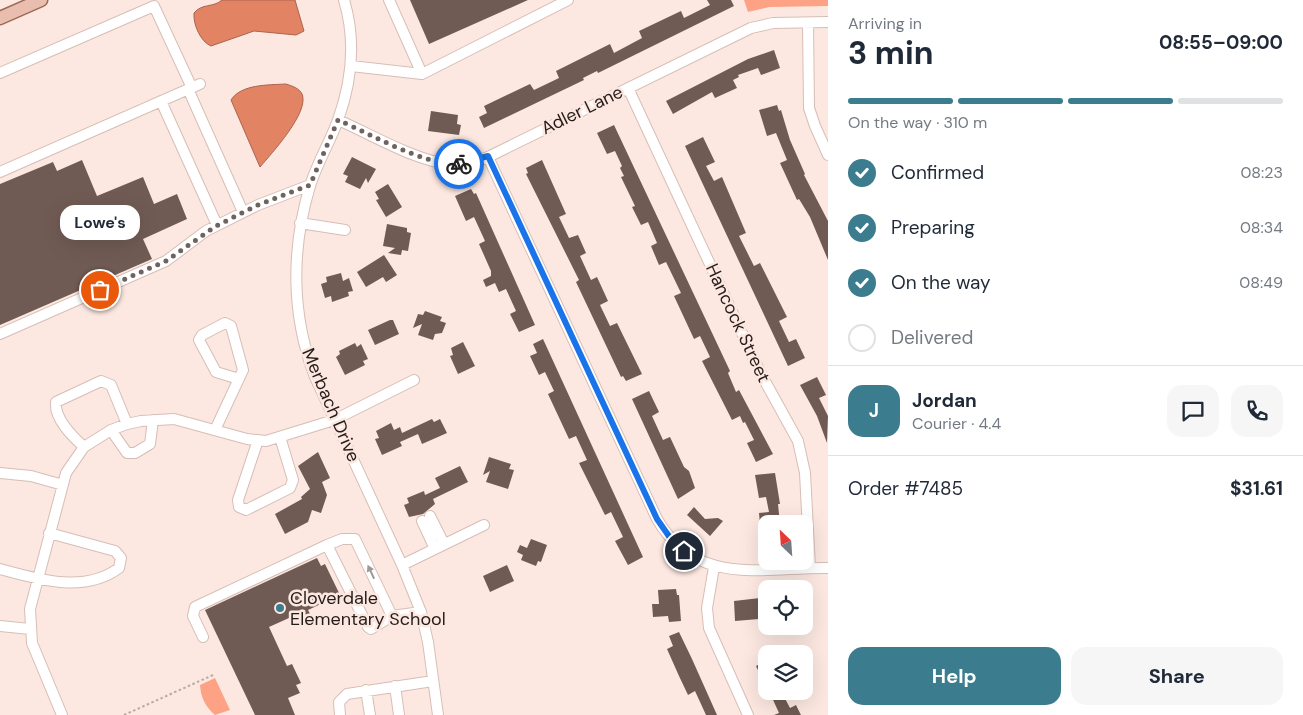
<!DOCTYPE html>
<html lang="en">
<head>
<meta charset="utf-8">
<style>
	body { margin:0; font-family:"DM Sans",sans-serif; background:#f6f6f7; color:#1f2937; height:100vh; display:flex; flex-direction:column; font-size:19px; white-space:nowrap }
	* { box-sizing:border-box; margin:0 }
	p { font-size:16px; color:#747a83 }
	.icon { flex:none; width:28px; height:28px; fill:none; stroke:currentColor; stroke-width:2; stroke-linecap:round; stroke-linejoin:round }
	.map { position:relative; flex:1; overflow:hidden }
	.panel { display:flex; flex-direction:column; background:#fff; width:475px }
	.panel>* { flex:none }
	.needle { width:32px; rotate:335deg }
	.controls { position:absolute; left:758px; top:515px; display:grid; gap:10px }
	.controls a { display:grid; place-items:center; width:55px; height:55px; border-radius:10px; background:#fff; box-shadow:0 5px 20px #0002; font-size:25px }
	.pin { position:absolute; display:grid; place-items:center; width:42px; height:42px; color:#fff; margin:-21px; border:2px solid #fff; border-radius:50%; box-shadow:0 1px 5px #0007 }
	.courier { position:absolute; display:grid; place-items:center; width:50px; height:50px; margin:-25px; border:4px solid #1a73e8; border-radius:50%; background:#fff; color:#222; box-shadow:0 1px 6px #0007 }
	.bubble { position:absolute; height:35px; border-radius:15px; background:#fff; box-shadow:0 5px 20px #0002; font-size:16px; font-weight:700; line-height:35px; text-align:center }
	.summary em { font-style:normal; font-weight:700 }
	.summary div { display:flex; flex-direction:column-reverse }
	.summary { display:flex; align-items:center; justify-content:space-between; height:85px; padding:0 20px }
	h1 { font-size:32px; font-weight:700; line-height:38px }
	.bar { display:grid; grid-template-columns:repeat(4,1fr); gap:8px 5px; align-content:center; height:60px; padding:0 20px }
	.bar i { height:6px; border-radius:4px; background:#e0e1e3 }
	.bar .active { background:#3b7c8e }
	.bar p { grid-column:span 4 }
	.line { display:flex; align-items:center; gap:12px; padding:0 20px; border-top:1px solid #e0e1e3 }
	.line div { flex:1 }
	.round { display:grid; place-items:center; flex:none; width:52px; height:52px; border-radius:15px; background:#f6f6f7 }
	ol { padding:0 20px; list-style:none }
	li { display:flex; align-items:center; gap:15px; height:55px }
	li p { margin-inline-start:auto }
	li .icon { padding:5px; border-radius:50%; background:#3b7c8e; color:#fff; stroke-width:4 }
	li:last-child { color:#747a83 }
	li i { width:28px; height:28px; border:2px solid #e0e1e3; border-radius:50% }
	.action { display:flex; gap:10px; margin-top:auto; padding:10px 20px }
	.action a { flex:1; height:58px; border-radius:15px; background:#3b7c8e; color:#fff; font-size:20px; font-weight:700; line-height:58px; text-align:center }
	.action a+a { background:#f6f6f7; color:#1f2937 }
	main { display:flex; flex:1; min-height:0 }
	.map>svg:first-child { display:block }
	.green { fill:#fda284 }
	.water { fill:#e28364; stroke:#a9644e }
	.building { fill:#705b54 }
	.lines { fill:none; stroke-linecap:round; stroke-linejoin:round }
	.minor-casing { stroke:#d6beb6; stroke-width:12 }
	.major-casing { stroke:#9c6957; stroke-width:15 }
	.path { stroke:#b9a8a3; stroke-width:2; stroke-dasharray:2.5 2.5; stroke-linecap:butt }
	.minor { stroke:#fff; stroke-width:10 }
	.major { stroke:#eabeaf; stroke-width:12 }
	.oneway { fill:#9d9998 }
	.done { stroke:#70635f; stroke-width:5; stroke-dasharray:0 9 }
	.route { stroke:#1a73e8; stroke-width:6 }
	.poi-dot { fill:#3b7c8e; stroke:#fce8e1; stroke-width:2 }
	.labels { text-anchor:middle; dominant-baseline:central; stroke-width:5; stroke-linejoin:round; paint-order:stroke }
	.street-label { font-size:18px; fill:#251c19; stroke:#fce8e1 }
	.poi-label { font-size:18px; fill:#251c19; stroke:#fce8e1; text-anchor:start }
</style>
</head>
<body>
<main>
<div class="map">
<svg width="828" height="715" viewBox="0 0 828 715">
	<rect width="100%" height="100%" fill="#fce8e1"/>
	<path class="green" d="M744,0H828V6L769,7L748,12Z
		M215,678L230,710L215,715C205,706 201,698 200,685Z"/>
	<path class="water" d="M222,0H295L304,31L296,35L254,31L211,46C201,42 193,25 194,13C202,3 213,8 222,0Z
		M286,84C292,86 299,88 302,94C310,112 271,154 260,167L231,100C241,84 269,85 286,84Z"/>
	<path class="building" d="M410,0H528L429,44Z
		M707,0H731L734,6L598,73L597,71L583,78L584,80L484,128L479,117L487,113L484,106L530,84L534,90L559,78L556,71L610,44L614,53L642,38L639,31L681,11L684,18L710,5Z
		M774,50L780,68L761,75L758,68L738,75L739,77L733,80L737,88L715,98L712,92L673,114L666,101L748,59Z
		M777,105L779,111L781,110L790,140L805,174L804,175L828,221V260L810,217L799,199L797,200L780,163L787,160L776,133L767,136L759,110Z
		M431,111L458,115L457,124L461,125L459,135L428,131Z
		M614,125L730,371L728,373L736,392L739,390L773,454L756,462L747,443L754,440L745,422L743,423L740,416L732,420L702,361L710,357L700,336L694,339L674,296L681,293L666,262L659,265L651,246L657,243L648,222L641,225L632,207L635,206L621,177L624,176L620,168L622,166L615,151L607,154L597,133Z
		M703,137L715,162L706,166L714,181L722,177L746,233L739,236L754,266L760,263L787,317L779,321L789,342L796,339L805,358L788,366L685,146Z
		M352,157L376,169L368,183L366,178L360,189L345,182L348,176L343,174Z
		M82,160L97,196L143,177L154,204L177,194L187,219L143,239L152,259L0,325V184L53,162L57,171Z
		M542,160L566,214L559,217L569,238L578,235L586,253L580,256L591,280L597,277L608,301L600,305L610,326L617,323L642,374L626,381L623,376L621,377L576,282L579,280L526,174L528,173L526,168Z
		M388,184L402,207L386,217L376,200L379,199L375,192Z
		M471,189L474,194L476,193L535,325L519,332L510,314L516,311L506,289L499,292L495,283L486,287L483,280L491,276V271L479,244L485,241L474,217L466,221L455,196Z
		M387,224L407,228V232L411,233L408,251L402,250L401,255L388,253L395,248L383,246Z
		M384,255L397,275L386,282L383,277L366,287L357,272Z
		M341,273L343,281L349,278L353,291L348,292L349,296L332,302L331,296L325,298L321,284L327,282L326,277Z
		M425,311L442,317L440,321L446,323L442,333L435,334L433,340L418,335L422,324L413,328L418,314L423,315Z
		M390,320H393L399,334L375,345L368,330Z
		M543,339L643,557L628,565L615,541L623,537L611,512L605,515L579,463L587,460L576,436L569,439L548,394L554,391L545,372L539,375L530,356L537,353L533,344Z
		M463,342L475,366L458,374L450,356L453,355L451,348Z
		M355,343L357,347L361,344L368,359L363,361L365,365L345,375L336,357L340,354L339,351Z
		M817,377L826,395L819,398L828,416L827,443L817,416L800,385Z
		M649,391L659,412L652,416L663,440L670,437L684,467L689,471L695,488L678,499L632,399Z
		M432,419L434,422L440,419L447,433L422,444L418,434L400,442L402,446L382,455L375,439L379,438L376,431L391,423L394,430L400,427L402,433Z
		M318,452L330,478L322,482L327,495L321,513L312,510L308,522L285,534L275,514L302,499L301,497L310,489L298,466Z
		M489,457L511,464L509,469L514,470L508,489L486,482L490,471L483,475Z
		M460,466L468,482L433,499L435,504L423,514L409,517L404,505L409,503L407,498L424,491L425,495L440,488L435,478Z
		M775,473L780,504H778L780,524H760L759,513L769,512L766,497L759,498L755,475Z
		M694,507L705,519L718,518L723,521L710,536L687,515Z
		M531,539L547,545L541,562L538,561L536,566L521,560L523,555L517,552L520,545L527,548Z
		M317,558L321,566L325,564L340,595L308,610L310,614L291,623L289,618L269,627L287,666L292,664L301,683L296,685L300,693L288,698L295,715H255L205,610Z
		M507,565L514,581L490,592L483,576Z
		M676,589L677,595H679L681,621L669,622L668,616L653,617L652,604H659L658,590Z
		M804,590H808L812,614L804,615Z
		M760,598L761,609L758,610L759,619L735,621L734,601Z
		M679,632L692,659L717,715H706L695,691L688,695L679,676L667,649L673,646L669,636Z
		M766,661V687L756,666Z
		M769,691H781L790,708L796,705L801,715H774L779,713Z"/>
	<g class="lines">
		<g class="minor-casing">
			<path id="minor" d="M344,0C356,40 352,81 338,120C330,142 317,163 310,186C291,249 291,315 315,377L402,565L421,612L428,642L438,715
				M389,0L422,74
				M808,23L809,108L815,126L828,155
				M351,66L422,74L568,0
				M0,73L154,6L192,88
				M628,88L761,374L798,441L805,473L810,568
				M188,89L243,212
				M161,101L217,225
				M338,120C369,133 417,162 450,164C463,165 475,161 488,157L751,28L773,23L828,22
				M488,157L657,519C697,588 763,567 828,568
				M0,172L200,84
				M300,223L345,230
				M0,334L166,261L206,231L258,205L310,185
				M111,430L127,453H135L150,444L153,420
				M215,430L243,370L231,326L225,323L202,335L199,340L216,372L239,379
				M258,440L238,500L239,507L246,510L290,488L293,480L280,437
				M84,447C73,437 54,419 56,402L101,381L111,385L127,424
				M0,473L31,476L63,485
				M430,516L444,544
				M422,521L435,549
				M402,565L484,525
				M714,567L707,608L709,628L748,715
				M0,569C37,579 84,594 119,568L121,558L115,551L49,533
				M392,616L355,539H342L327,545L368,627L371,629L392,616L421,612
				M0,626L30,629
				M203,637L193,616L195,607L327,545
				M395,686L399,715
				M366,690L370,715
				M62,715L32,643L30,609L66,473L84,447L111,430L127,424L141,421L174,419L247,439L266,441L334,420L414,380
				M340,715L339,702L347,694L433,681"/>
		</g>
		<g class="major-casing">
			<path id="major" d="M0,18L41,0"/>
		</g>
		<path class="path" d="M124,715L213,675"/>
		<use href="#minor" class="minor"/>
		<use href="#major" class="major"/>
	</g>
	<defs><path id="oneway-solid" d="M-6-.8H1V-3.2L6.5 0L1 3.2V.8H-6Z" transform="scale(1.25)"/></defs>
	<use class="oneway" href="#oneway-solid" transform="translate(371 572) rotate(-115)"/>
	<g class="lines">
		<path class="done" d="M100,290L166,261L216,226L258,205L310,185L338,120C371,134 423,165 459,164"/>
		<path class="route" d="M459,164L488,156L657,519L673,542L684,551"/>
	</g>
	<circle class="poi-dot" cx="280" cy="608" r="5"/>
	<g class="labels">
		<g class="street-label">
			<text transform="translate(582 110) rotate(-26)">Adler Lane</text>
			<text transform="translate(738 323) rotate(65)">Hancock Street</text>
			<text transform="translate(331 405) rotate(67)">Merbach Drive</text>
		</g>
		<g class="poi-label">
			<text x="290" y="598">Cloverdale<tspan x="290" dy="21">Elementary School</tspan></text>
		</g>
	</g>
</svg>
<div class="controls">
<a><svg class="needle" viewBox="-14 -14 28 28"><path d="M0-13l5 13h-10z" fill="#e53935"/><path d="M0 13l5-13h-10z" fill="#747a83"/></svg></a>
<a><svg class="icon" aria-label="locate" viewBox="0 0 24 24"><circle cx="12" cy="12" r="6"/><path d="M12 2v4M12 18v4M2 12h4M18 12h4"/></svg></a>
<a><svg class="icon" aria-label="layers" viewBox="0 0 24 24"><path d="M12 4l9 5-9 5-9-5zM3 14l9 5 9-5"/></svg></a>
</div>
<div class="pin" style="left:100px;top:290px;background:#ea580c"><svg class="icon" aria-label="bag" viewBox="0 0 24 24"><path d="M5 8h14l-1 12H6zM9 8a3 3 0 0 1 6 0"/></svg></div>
<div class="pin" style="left:684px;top:551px;background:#1f2937"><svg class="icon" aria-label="home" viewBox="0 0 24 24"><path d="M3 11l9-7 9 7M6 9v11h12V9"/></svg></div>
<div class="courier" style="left:459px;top:164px"><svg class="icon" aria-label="bike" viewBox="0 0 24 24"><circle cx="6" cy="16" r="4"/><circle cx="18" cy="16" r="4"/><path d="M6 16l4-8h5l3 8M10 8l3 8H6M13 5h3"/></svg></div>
<div class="bubble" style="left:60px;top:205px;width:80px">Lowe's</div>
</div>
<section class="panel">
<div class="summary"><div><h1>3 min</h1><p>Arriving in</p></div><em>08:55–09:00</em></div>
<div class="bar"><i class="active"></i><i class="active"></i><i class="active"></i><i></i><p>On the way · 310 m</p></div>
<ol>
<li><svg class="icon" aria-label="check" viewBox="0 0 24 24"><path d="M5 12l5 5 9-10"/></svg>Confirmed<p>08:23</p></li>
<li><svg class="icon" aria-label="check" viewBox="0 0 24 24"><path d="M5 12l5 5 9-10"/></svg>Preparing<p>08:34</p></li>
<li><svg class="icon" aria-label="check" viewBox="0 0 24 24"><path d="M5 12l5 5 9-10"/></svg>On the way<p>08:49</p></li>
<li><i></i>Delivered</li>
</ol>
<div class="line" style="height:90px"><b class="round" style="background:#3b7c8e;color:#fff">J</b><div><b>Jordan</b><p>Courier · 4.4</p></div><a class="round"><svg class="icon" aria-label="chat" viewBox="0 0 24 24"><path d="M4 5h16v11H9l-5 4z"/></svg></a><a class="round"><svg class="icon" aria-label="phone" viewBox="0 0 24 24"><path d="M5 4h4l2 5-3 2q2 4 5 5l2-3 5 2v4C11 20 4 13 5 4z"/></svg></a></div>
<div class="line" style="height:65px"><div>Order #7485</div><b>$31.61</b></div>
<div class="action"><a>Help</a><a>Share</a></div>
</section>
</main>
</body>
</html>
